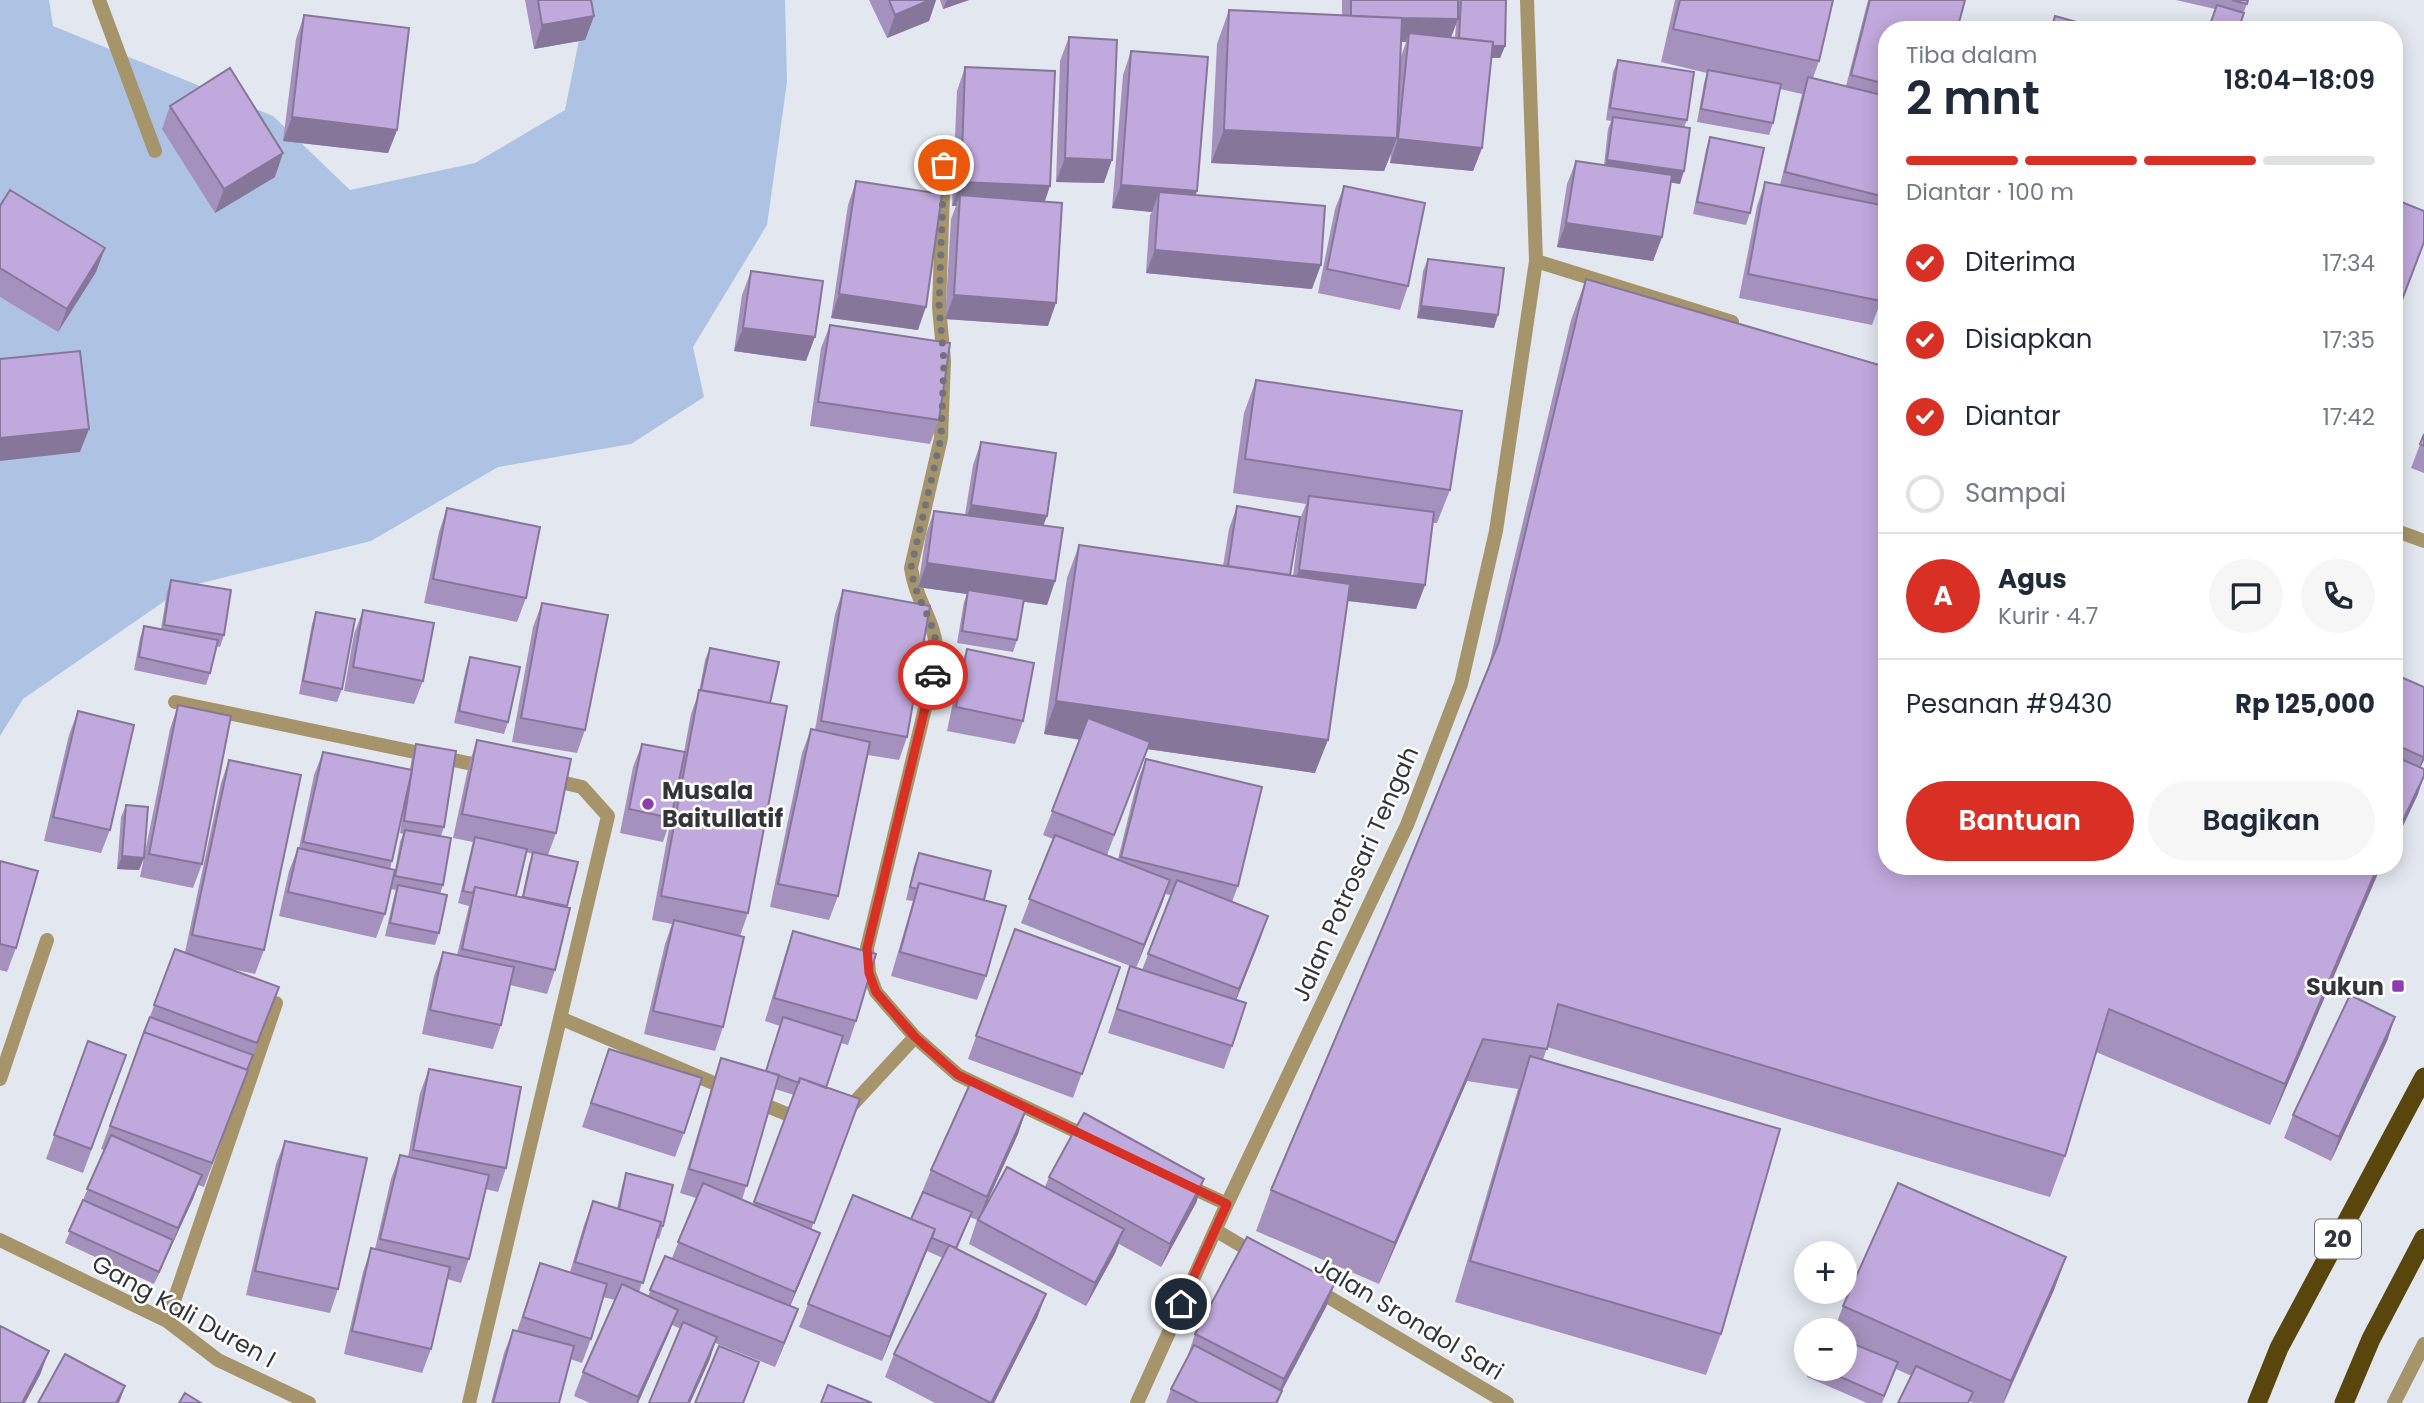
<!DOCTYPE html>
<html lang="id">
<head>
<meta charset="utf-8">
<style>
	body { margin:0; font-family:Poppins,sans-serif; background:#f6f6f7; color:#1f2937; height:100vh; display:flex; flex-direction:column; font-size:26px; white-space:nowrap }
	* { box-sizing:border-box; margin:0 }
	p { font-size:23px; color:#747a83 }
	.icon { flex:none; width:38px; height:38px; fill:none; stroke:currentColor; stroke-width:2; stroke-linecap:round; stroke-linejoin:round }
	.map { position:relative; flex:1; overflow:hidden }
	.panel { position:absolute; left:1878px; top:21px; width:525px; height:854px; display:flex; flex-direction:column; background:#fff; border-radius:28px; box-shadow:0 4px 18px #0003 }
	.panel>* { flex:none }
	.fabs { position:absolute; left:1794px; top:1241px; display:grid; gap:14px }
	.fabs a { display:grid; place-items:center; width:63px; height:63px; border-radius:50%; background:#fff; box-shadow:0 4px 18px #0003; font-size:35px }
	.pin { position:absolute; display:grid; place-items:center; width:60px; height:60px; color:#fff; margin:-30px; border:4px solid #fff; border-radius:50%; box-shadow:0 2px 7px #0007 }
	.courier { position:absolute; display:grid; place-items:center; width:70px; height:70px; margin:-35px; border:5px solid #d93025; border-radius:50%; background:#fff; color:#222; box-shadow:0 2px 9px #0007 }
	.summary em { font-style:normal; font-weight:600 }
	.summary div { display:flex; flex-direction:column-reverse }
	.summary { display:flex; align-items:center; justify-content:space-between; height:119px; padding:0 28px }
	h1 { font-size:46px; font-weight:600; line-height:52px }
	.bar { display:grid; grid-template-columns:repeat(4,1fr); gap:10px 7px; align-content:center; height:84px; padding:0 28px }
	.bar i { height:9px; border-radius:5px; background:#e0e1e3 }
	.bar .on { background:#d93025 }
	.bar p { grid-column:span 4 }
	.line { display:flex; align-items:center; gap:18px; padding:0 28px; border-top:2px solid #e0e1e3 }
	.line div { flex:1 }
	.round { display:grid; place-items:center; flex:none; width:74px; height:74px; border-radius:37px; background:#f6f6f7 }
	ol { padding:0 28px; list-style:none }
	li { display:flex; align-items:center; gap:21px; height:77px }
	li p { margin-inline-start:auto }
	li .icon { padding:7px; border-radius:50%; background:#d93025; color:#fff; stroke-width:4 }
	li:last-child { color:#747a83 }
	li i { width:38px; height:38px; border:4px solid #e0e1e3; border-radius:50% }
	.cta { display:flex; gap:14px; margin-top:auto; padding:14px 28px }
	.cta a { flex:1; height:80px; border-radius:42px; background:#d93025; color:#fff; font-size:28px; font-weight:600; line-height:80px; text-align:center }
	.cta a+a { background:#f6f6f7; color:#1f2937 }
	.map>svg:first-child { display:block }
	.green { fill:#aec3e3 }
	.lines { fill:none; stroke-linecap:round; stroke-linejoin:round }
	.service { stroke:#a6946b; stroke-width:14 }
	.minor { stroke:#a6946b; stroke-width:14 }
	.trunk { stroke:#59460c; stroke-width:19 }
	.wall { fill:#a591bd; fill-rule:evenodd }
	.shaded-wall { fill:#86769a }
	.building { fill:#c0a9dc; stroke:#86769a; stroke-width:2 }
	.done { stroke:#707377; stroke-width:7; stroke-dasharray:0 12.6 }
	.route { stroke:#d93025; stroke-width:9 }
	.poi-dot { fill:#8d3dad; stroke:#fff; stroke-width:2.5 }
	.labels { text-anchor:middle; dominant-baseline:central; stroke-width:5; stroke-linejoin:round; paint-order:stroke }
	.shield { fill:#fff; stroke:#707173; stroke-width:2 }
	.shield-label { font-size:23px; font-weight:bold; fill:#323437 }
	.poi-label { font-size:24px; font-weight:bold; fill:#323437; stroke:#fff; text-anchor:start }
	.street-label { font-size:24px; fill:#323437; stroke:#fff }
</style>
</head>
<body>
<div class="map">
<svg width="2424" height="1403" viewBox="0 0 2424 1403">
	<rect width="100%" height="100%" fill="#e3e7ef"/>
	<path class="green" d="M0,0H49L53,26L273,116L350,190L475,163L565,110L587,0H785L787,82L767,225L693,347L704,397L631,444L498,467L371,541L185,587L23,699L0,736Z"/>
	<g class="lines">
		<path class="service" d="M2394,1403L2424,1344"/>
		<path class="minor" d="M99,0L155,151
			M944,165L939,307L944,361L941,438L911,568C916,604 937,620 937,659L867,948L869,973L876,992L915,1037L958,1075L1090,1138
			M1536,261L1732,322
			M2394,530L2424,541
			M175,702L487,767
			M560,1018L730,1090
			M0,1079L47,940
			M755,1101L804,1121
			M842,1109L852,1105L915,1037
			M1184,1184L1227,1204
			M1215,1230L1259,1256
			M0,1240L167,1321L218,1360L309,1403
			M1315,1289L1507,1403
			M167,1321L276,1003
			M469,1403L608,816L582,787L548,779
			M1137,1403L1227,1204L1407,825L1461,684L1496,531L1536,261L1527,0"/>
		<path class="trunk" d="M2257,1403L2279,1348L2424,1077
			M2344,1403L2371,1339L2424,1238"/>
	</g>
	<path class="wall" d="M525,0H591L594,16L585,40L534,49Z
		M869,0H936L929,21L887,38Z
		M940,0H969L943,9Z
		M1342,0H1506L1505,46L1500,58H1491L1482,148L1473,171L1390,163L1391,154L1384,171L1211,163L1217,44L1229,10L1342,15ZM1456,24L1455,38H1451ZM1401,42H1406L1401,57Z
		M1675,0H1833L1819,61L1813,78L1846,86L1868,0H1965L1886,30V192L1883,205L1881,301L1872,325L1739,298L1757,206L1765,182L1780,185L1802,94L1780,89L1773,123L1769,135L1697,122L1704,83L1707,73L1661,62Z
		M2176,0H2248L2238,30L2215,9Z
		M304,15L397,130L388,153L283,141L296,39Z
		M1069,37L1104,183L1056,182L1060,61Z
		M1131,51L1196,195L1312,289L1146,273L1150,215L1152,212L1112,208L1123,75Z
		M1618,60L1687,120L1684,127L1680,184L1670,182L1662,237L1653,261L1557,247L1567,184L1576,161L1604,165L1608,129L1611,121L1606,120L1613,72Z
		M965,67L1045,202L1048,326L945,319L951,219L956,206H952L957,91Z
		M170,106L275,177L215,213L162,129Z
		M1710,137L1750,213L1746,225L1693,214L1706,150Z
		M856,181L918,330L831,318L848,205Z
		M1344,186L1408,286L1400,310L1318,293L1335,209Z
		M0,206L105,248L96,272L58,332L0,297Z
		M1428,259L1494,328L1417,318L1423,271Z
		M751,271L806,361L734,351L742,295Z
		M1586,279L1886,866H2380L2270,1125L2096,1052L2065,1156L2050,1197L1547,1047L1543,1060L1721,1334L1706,1375L1455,1302L1518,1089L1467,1081L1379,1284L1256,1231L1271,1190L1387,917L1487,673L1571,320Z
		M830,325L939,420L930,444L810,426L821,348Z
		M1256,380L1450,490L1437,523H1433L1425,585L1416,609L1348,601L1315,773L1147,749L1107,855L1118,859L1137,782L1146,759L1238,886L1232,902L1268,916L1236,1000L1232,1046L1224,1069L1108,1033L1130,966L1021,923L1053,839L1043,835L1080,740L1044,734L1067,578L1079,545L1223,566L1229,529L1237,506L1290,575L1293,576L1300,519L1306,504L1233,493L1244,413ZM1165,894L1171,895L1142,970L1136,968Z
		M2424,434V473L2411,468Z
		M981,442L1043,525L1055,581L1047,605L1023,601L1017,640L1013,652L957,643L964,602L967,594L918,587L926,534L934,511L965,515L973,465Z
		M447,508L526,598L517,622L424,603L439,532Z
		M171,580L224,635L220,647L216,646L210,673L206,685L134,670L140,638L144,626L161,629L167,592Z
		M843,590L907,737L899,760L868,755L838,896L829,920L770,907L802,753L811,729L815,730L835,614Z
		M542,603L585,730L577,753L512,742L533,627Z
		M363,610L423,681L414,704L344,691L354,634Z
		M316,612L342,689L337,702L299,694L312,624Z
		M710,648L770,703L748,913L740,936L723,1027L715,1051L644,1034L665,944L672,924L652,920L671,818L663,842L620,833L633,767L642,744L684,752L691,714L699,692L705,660Z
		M967,649L1023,721L1015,744L947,731L959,673Z
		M470,657L508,722L504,734L454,723L466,669Z
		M2394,674L2424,687V760L2420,768L2418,794L2394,845Z
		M178,705L202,864L193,888L140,877L170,729Z
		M78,711L110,830L101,853L44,841L69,735Z
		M477,740L556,833L548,855L567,907L555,970L547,994L510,985L501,1025L493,1049L422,1034L434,976L443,952L457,955L469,906L458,903L473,842L453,838L469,764ZM526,852L533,854L529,864L522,897L516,896Z
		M416,744L444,827L441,836L443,885L440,894L439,933L435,945L385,936L394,897L396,890L391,889L385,914L376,938L279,916L289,871L298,848H299L314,775L323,752L410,769L412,757ZM404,806L400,833L403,834L400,842L395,870L390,869L392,861Z
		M229,760L264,950L255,974L227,968L279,987L204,1187L198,1185L193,1199L154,1284L65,1243L104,1150L101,1149L175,949L185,952L221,783Z
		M126,805L144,858L139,870L117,869L121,817Z
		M919,853L984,900L986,976L977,1000L891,976L913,901L906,900L914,866Z
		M0,861L16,948L7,972L0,970Z
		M1015,929L1120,967L1073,1098L968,1059Z
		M793,931L856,1021L848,1045L841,1043L826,1088L860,1099L811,1230V1257L790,1306L789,1333L775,1367L715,1343L709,1361L690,1403H649L681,1329L672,1325L638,1403H590L574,1396L583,1372L615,1300L603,1297L591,1339L582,1363L570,1359L559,1403H491L504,1353L513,1330L517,1331L540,1263L570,1272L584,1225L593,1201L617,1208L622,1186L626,1173L663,1226L659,1239L656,1238L639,1292L648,1296L665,1256L672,1258L696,1198L680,1193L713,1082L721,1058L766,1071L780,1026L765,1021L785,955ZM775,1089L794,1095L753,1205L742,1200Z
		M2395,1017L2387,1041L2331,1161L2284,1138L2293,1115Z
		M88,1041L126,1055L83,1173L46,1159Z
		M609,1049L684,1133L675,1157L582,1127Z
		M429,1069L506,1168L498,1192L485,1189L469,1259L461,1283L447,1279L431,1349L422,1373L344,1354L363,1272L371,1248L375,1249L391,1179L400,1155L408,1157L420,1093Z
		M1026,1110L1018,1134L985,1207L1045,1187L1049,1177L1204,1179L1196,1203L1161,1267L1119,1244L1115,1253L1086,1306L969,1244L977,1220L970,1217L957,1249L1046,1294L1037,1318L994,1403H935L885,1377L894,1354L943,1258L927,1251L882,1361L799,1327L808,1304L911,1219L931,1170Z
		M285,1141L338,1289L330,1313L246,1295L276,1164Z
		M2066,1257L2054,1290L2004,1403H1973L1896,1369L1882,1403H1867L1807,1377L1810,1368H1844V1330H1834L1843,1306Z
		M1335,1283L1326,1307L1282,1391L1278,1403H1166L1171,1389L1187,1358L1195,1334Z"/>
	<path class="shaded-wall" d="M930,0H936L929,21L887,38L895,15Z
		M947,0H969L943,9Z
		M594,16L585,40L534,49L542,25Z
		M1351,18L1458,19L1449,42L1409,33L1406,42H1342Z
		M1459,44L1505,46L1500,58L1454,57Z
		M292,117L397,130L388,153L283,141Z
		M1224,130L1397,138L1384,171L1211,163Z
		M1398,139L1482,148L1473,171L1390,163Z
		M283,153L275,177L215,213L224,189Z
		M1065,158L1112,160L1104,183L1056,182Z
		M1607,160L1684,171L1680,184L1603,172Z
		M961,182L1050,186L1042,210L960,195L956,206H952Z
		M1121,185L1197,191L1189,215L1159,192L1152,212L1112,208Z
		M1566,223L1662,237L1653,261L1557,247Z
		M105,248L96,272L58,332L67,309Z
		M1155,250L1321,265L1312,289L1146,273Z
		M839,294L926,307L918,330L831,318Z
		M954,295L1056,303L1048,326L945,319Z
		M1421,306L1498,315L1494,328L1417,318Z
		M743,328L815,337L806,361L734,351Z
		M89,429L80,452L0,461V438Z
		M971,505L1047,516L1038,540L963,529Z
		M927,563L1055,581L1047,605L968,594V590L967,594L918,587Z
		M1299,570L1425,585L1416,609L1290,594Z
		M1056,701L1328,740L1315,773L1147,749L1105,859L1147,749L1044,734Z
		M2424,755V760L2414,781Z
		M2424,776L2418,794L2394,845V839Z
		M122,856L144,858L139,870L117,869Z
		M2378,866H2380L2377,876L2270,1125L2285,1084Z
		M1170,880L1162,904L1136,968L1144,945Z
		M1268,916L1260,940L1231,1013L1239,989Z
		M2395,1017L2387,1041L2331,1161L2339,1137Z
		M1483,1039L1467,1081L1379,1284L1395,1243Z
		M1026,1110L1018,1134L978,1221L987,1197Z
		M202,1175L193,1199L154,1284L159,1272Z
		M1204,1179L1196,1203L1161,1267L1170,1244Z
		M935,1229L926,1253L882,1361L890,1337Z
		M1124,1229L1115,1253L1086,1306L1095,1283Z
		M820,1233L811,1257L786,1316L795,1292Z
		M2066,1257L2054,1290L2003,1403L2011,1381Z
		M1335,1283L1326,1307L1275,1403L1284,1379Z
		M1046,1294L1037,1318L994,1403H991Z
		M798,1309L789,1333L775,1367L784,1343Z
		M678,1310L669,1333L638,1403H636Z
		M717,1337L709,1361L690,1403H688Z
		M49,1351L40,1375L25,1403H22Z
		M125,1386L119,1403H116Z"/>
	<path class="building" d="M538,0H591L594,16L542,25Z
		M889,0H930L895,15Z
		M1351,0H1458V19L1402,18L1351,16Z
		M1461,0H1506L1505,46H1493V42L1459,38Z
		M1680,0H1833L1819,61L1673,29Z
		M1870,0H1965L1957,30H1886V84L1851,75Z
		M2232,0H2248L2247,4Z
		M2217,5L2244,13L2238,30H2208Z
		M1229,10L1402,18L1397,138L1224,130Z
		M304,15L409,28L397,130L292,117Z
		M2055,16L2105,30H2051Z
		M1409,33L1493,42L1482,148L1398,139Z
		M1069,37L1117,40L1112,160L1065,158Z
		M1131,51L1208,57L1197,191L1121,185Z
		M1618,60L1694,72L1687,120L1610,108Z
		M965,67L1055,71L1050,186L961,182Z
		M230,68L283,153L224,189L170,106Z
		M1708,70L1781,84L1773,123L1701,109Z
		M1808,77L1886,96V192L1885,197L1785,172Z
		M1613,117L1690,128L1684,171L1607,160Z
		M1710,137L1764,148L1750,213L1697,202Z
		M1576,161L1672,175L1662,237L1566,223Z
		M856,181L942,194L926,307L839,294Z
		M1765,182L1886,206V272L1881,301L1748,274Z
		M1344,186L1425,203L1408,286L1327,269Z
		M10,190L105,248L67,309L0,268V206Z
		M1159,192L1325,206L1321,265L1155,250Z
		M960,195L1062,203L1056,303L954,295Z
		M2394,199L2424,211V242L2394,321Z
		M1428,259L1504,268L1498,315L1421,306Z
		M751,271L823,281L815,337L743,328Z
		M1586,279L1886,367V866H2378L2285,1084L2109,1009L2065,1156L1558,1004L1547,1049L1483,1039L1395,1243L1271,1190L1387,917L1499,642Z
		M830,325L950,343L939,420L818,402Z
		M80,351L89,429L0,438V359Z
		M1256,380L1462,411L1450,490L1245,459Z
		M2424,434V446L2420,444Z
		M981,442L1056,453L1047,516L971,505Z
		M1309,496L1434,512L1425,585L1299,570Z
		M1237,506L1300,517L1290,575L1228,566Z
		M447,508L540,527L526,598L433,579Z
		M934,511L1063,528L1055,581L927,563Z
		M1079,545L1350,584L1328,740L1056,701Z
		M171,580L231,590L224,635L164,625Z
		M843,590L930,606L907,737L821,721Z
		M968,590L1024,599L1017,640L962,631Z
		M542,603L608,615L585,730L521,718Z
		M363,610L434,623L423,681L353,667Z
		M316,612L355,619L342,689L303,681Z
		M144,626L218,640L210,673L139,657Z
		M710,648L779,662L770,703L701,690Z
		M967,649L1034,663L1023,721L956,707Z
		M470,657L520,667L508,722L459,711Z
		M2394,674L2424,687V755L2423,757L2394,744Z
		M699,690L787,706L748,913L661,896Z
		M178,705L231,716L202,864L149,854Z
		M78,711L134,725L110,830L53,817Z
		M1088,718L1150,742L1114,835L1052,811Z
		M811,729L870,742L838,896L778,884Z
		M477,740L571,759L556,833L462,814Z
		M416,744L456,751L444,827L404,821Z
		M642,744L685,752L671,818L629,809Z
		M323,752L412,770L392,861L303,842Z
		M2394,756L2424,769V776L2394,839Z
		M1146,759L1262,787L1238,886L1121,857Z
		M229,760L301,775L264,950L192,935Z
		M126,805L148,807L144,858L122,856Z
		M405,830L451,838L443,885L395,876Z
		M1055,835L1170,880L1144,945L1029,899Z
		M475,837L527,849L516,896L475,887L473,893L463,891Z
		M298,848L395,870L385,914L288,892Z
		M533,852L578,862L567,906L523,897Z
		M919,853L991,871L984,900L919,883L917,889L910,887Z
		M0,861L38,871L16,948L0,944Z
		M1177,880L1268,916L1239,989L1148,954Z
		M919,883L1006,906L986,976L900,952Z
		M398,885L447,895L439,933L390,923Z
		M475,887L570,908L555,970L462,949Z
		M674,920L744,937L723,1027L653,1011Z
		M1015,929L1120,967L1082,1074L976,1036Z
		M793,931L876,954L856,1021L774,998Z
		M175,949L279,987L257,1043L154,1005Z
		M443,952L514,967L501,1025L430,1010Z
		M1130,966L1246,1003L1232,1046L1117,1009Z
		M2350,995L2395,1017L2339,1137L2293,1115Z
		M150,1017L253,1055L247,1070L144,1032Z
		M783,1017L843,1036L826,1088L800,1078L799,1083L766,1071Z
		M144,1032L248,1070L212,1163L110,1126Z
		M88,1041L126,1055L91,1149L54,1135Z
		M609,1049L702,1078L684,1133L591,1103Z
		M1530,1056L1780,1129L1721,1334L1470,1261Z
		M721,1058L779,1075L747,1186L689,1169Z
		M429,1069L521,1087L506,1168L413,1150Z
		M800,1078L860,1099L814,1223L754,1202Z
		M970,1084L1026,1110L987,1197L931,1170Z
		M1084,1113L1204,1179L1170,1244L1049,1177Z
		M111,1135L202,1175L178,1228L87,1189Z
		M285,1141L367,1158L338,1289L255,1271Z
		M400,1155L489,1175L469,1259L380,1239Z
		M1007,1167L1124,1229L1095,1283L978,1220Z
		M626,1173L673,1185L663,1226H660L661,1222L619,1209Z
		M703,1183L820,1233L795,1292L678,1242Z
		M1898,1183L2066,1257L2011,1381L1843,1306Z
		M923,1192L972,1212L956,1248L932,1238L935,1229L911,1219Z
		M853,1195L935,1229L890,1337L808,1304Z
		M83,1200L173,1240L159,1272L69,1231Z
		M593,1201L661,1222L643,1283L575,1262Z
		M1247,1237L1335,1283L1284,1379L1195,1334Z
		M949,1245L1046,1294L991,1403L894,1354Z
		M371,1248L450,1267L431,1349L352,1331Z
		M665,1256L798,1309L784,1343L650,1290Z
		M540,1263L607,1284L591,1339L523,1317Z
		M622,1284L678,1310L638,1397L583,1372Z
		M683,1322L717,1337L688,1403H649Z
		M0,1326L49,1351L22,1403H0Z
		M513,1330L574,1346L559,1403H493Z
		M1844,1340L1898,1362L1884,1396L1820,1368H1844Z
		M1194,1345L1282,1391L1276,1403H1199L1171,1389Z
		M719,1346L759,1362L743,1403H695Z
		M65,1354L125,1386L116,1403H38Z
		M1916,1366L1973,1392L1968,1403H1898Z
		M828,1385L872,1403H821Z
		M185,1393L201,1403H179Z"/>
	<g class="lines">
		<path class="done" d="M933,675C946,624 917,613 911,568L941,438L944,361L939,307L944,165"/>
		<path class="route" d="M933,675L867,948L869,973L876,992L915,1037L958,1075L1227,1204L1181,1304"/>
	</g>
	<g class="poi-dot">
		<circle cx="648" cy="804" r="7"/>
		<rect x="2391" y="979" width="14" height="14" rx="3.5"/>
	</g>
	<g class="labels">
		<rect class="shield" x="2315" y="1219.5" width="46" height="39" rx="5"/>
		<g class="shield-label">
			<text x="2338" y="1239">20</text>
		</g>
		<g class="poi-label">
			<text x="662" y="790">Musala<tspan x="662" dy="28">Baitullatif</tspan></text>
			<text x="2384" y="986" text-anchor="end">Sukun</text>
		</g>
		<g class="street-label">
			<text transform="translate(1355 874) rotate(-66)">Jalan Potrosari Tengah</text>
			<text transform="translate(184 1311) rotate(29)">Gang Kali Duren I</text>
			<text transform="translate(1409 1318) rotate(31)">Jalan Srondol Sari</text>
		</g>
	</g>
</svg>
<div class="fabs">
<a>+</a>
<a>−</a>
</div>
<div class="pin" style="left:944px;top:165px;background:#ea580c"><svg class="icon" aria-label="bag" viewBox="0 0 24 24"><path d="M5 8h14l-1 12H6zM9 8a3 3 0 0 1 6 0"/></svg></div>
<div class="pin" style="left:1181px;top:1304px;background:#1f2937"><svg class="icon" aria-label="home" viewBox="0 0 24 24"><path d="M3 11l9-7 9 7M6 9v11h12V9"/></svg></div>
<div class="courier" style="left:933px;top:675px"><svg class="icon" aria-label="car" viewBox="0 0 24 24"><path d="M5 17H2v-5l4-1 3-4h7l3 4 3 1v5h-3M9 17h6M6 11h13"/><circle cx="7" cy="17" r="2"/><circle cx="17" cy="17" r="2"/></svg></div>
<section class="panel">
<div class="summary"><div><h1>2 mnt</h1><p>Tiba dalam</p></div><em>18:04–18:09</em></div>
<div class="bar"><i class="on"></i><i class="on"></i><i class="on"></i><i></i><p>Diantar · 100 m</p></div>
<ol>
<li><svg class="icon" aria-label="check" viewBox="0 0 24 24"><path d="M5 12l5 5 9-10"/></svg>Diterima<p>17:34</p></li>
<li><svg class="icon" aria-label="check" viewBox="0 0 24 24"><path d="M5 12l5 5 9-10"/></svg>Disiapkan<p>17:35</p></li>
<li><svg class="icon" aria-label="check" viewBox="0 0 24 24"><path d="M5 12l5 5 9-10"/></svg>Diantar<p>17:42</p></li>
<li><i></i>Sampai</li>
</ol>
<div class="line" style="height:126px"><b class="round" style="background:#d93025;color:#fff">A</b><div><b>Agus</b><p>Kurir · 4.7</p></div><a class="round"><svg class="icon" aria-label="chat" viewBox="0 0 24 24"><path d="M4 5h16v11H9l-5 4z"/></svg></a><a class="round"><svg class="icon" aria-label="phone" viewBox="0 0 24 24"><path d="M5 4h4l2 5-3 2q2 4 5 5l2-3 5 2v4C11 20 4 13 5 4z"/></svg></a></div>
<div class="line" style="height:91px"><div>Pesanan #9430</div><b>Rp 125,000</b></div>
<div class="cta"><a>Bantuan</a><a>Bagikan</a></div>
</section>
</div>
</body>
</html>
